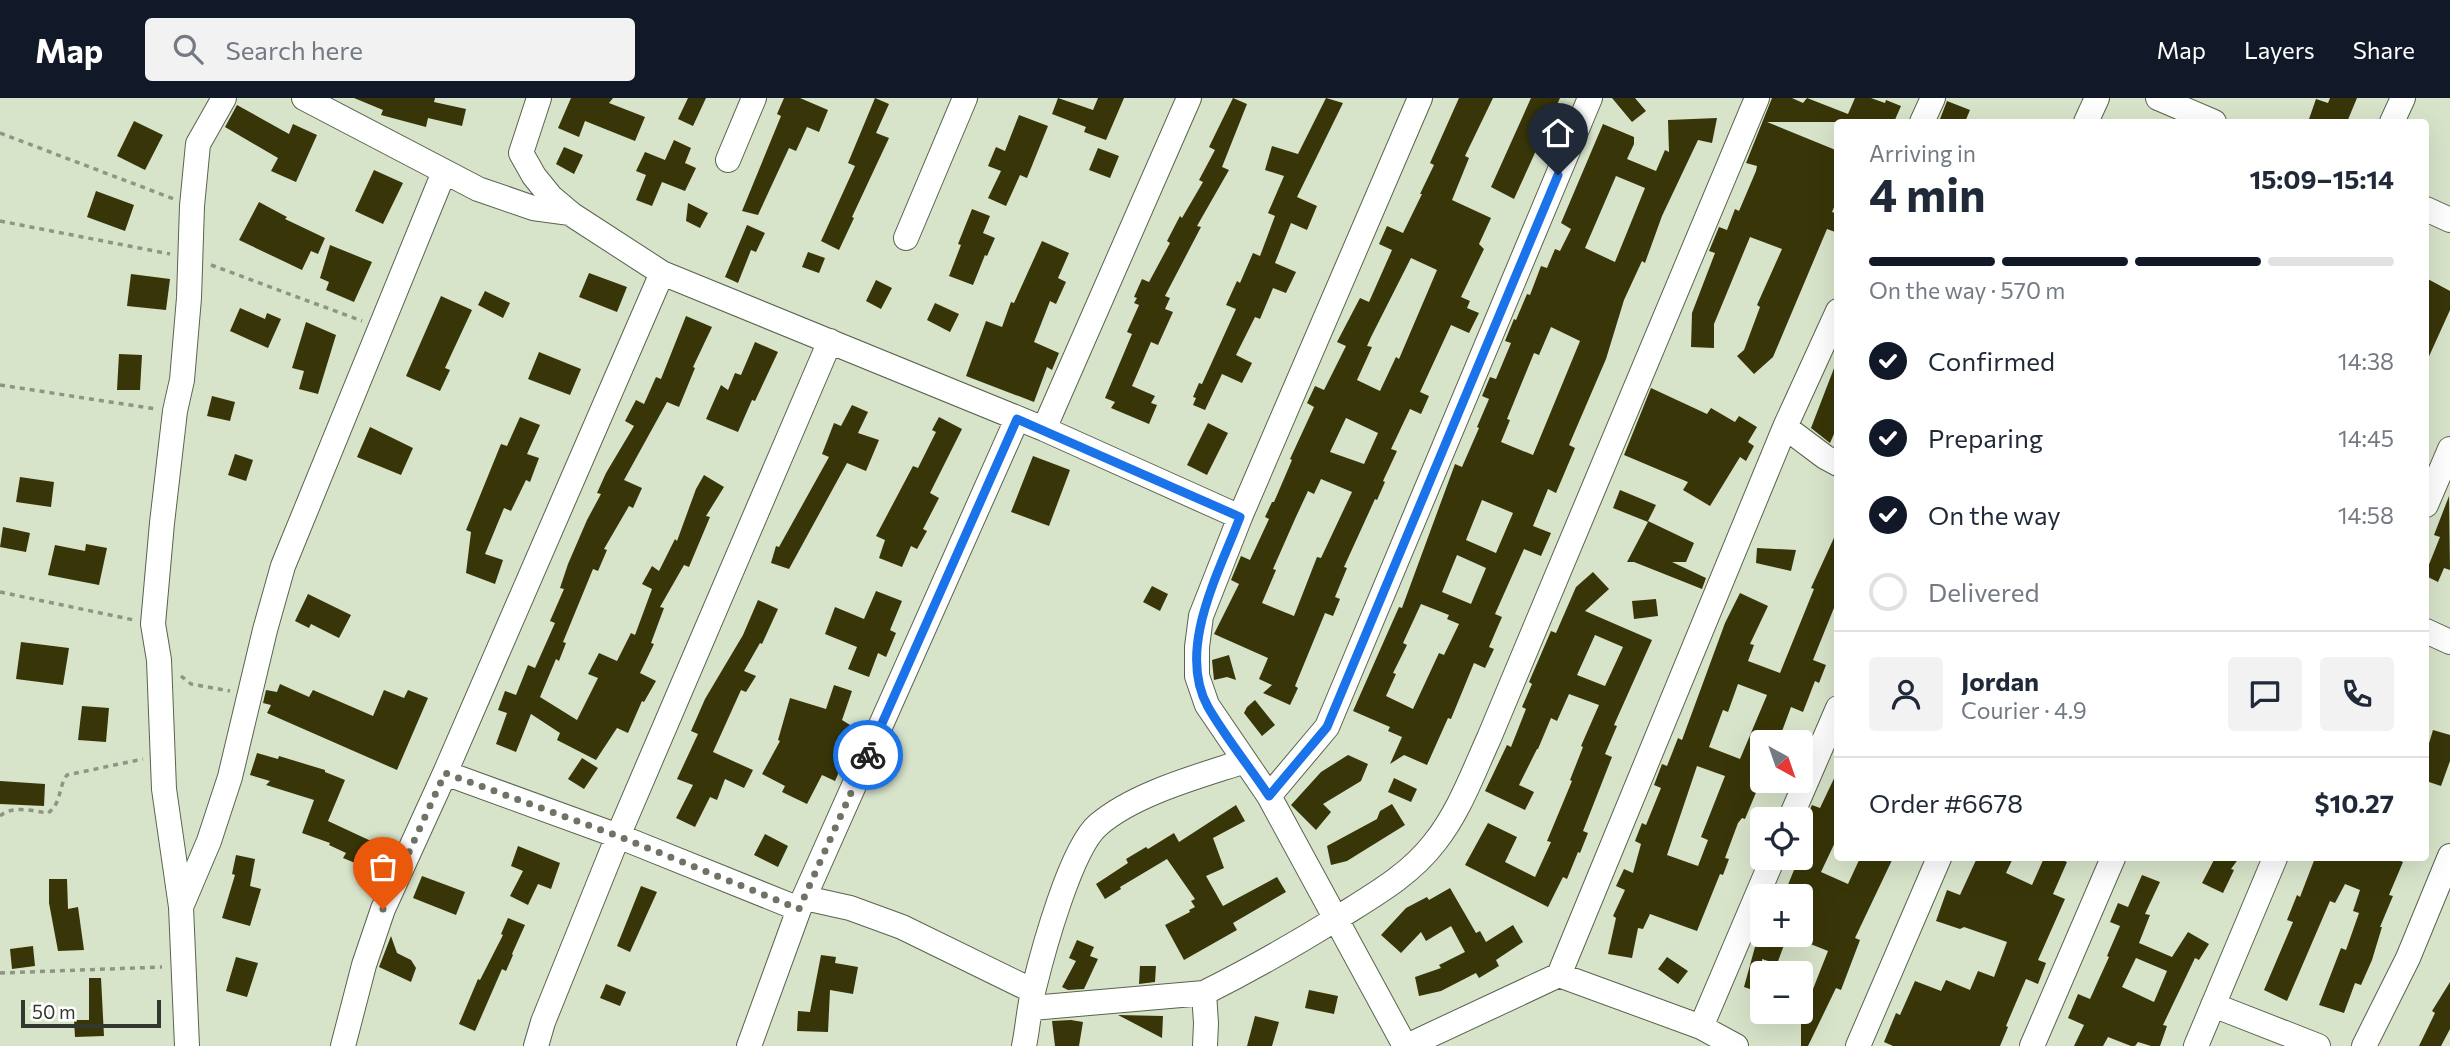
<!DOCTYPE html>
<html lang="en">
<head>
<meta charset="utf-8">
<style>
	body { margin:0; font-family:Commissioner,sans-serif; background:#f2f2f3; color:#1f2937; height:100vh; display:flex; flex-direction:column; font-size:26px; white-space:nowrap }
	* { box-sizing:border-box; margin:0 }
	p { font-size:23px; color:#747a83 }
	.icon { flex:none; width:38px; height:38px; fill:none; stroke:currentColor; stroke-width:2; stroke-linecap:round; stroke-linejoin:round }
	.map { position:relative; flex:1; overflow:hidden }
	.drawer { position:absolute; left:1834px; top:21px; width:595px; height:742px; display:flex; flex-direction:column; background:#fff; border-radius:7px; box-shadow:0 7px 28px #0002 }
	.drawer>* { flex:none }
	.needle { width:46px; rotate:140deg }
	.buttons { position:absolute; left:1750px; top:632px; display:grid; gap:14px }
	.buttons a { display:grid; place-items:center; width:63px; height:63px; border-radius:7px; background:#fff; box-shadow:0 7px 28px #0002; font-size:35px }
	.scale { position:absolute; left:21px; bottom:18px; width:140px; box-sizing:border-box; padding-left:7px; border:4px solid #33382e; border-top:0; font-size:19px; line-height:24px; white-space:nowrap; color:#33382e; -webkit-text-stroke:5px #fff; paint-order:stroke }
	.pin { position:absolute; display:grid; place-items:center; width:60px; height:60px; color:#fff; margin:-72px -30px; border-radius:50% 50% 50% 0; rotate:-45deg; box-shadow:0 0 7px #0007 }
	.pin .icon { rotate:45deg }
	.courier { position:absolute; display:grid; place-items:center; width:70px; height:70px; margin:-35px; border:5px solid #1a73e8; border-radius:50%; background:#fff; color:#222; box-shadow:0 2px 9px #0007 }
	.headline em { font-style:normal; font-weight:700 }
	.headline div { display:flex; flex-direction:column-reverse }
	.headline { display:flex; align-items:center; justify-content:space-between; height:119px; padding:0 35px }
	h1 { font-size:46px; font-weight:700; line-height:52px }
	.bar { display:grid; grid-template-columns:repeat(4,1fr); gap:10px 7px; align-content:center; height:84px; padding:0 35px }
	.bar i { height:9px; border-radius:5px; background:#e0e1e3 }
	.bar .selected { background:#111827 }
	.bar p { grid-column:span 4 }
	.line { display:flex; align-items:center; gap:18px; padding:0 35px; border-top:2px solid #e0e1e3 }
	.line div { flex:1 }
	.round { display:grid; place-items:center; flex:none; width:74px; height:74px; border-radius:7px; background:#f2f2f3 }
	ol { padding:0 35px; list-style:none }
	li { display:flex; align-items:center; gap:21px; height:77px }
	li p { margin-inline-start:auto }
	li .icon { padding:7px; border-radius:50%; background:#111827; color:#fff; stroke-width:4 }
	li:last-child { color:#747a83 }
	li i { width:38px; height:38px; border:4px solid #e0e1e3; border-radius:50% }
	header { display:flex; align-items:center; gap:42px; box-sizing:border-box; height:98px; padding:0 35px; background:#111827; color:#fff }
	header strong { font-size:33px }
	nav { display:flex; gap:38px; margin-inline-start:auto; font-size:24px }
	.search { width:490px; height:63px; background:#f2f2f3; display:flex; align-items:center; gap:18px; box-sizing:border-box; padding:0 24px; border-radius:7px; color:#747a83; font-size:26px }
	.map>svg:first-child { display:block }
	.building { fill:#383608; fill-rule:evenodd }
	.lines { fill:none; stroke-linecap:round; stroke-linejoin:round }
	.minor-casing { stroke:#59634d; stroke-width:26 }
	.path { stroke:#8d9683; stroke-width:3.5; stroke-dasharray:5 5; stroke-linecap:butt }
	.minor { stroke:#fff; stroke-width:24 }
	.done { stroke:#6d7465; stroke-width:7; stroke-dasharray:0 12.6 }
	.route { stroke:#1a73e8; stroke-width:9 }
</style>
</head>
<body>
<header>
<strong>Map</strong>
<div class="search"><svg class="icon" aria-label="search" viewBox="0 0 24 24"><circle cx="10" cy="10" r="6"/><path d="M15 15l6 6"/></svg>Search here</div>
<nav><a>Map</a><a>Layers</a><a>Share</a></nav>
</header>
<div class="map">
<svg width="2450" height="948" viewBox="0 0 2450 948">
	<rect width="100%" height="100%" fill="#d8e4ca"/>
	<path class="building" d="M354,0H435L434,4L466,11L462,28L428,20L426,29L381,17L383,12Z
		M571,0H613L609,5L645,19L635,43L585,23L579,39L558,30Z
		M688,0H706L693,28L678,21Z
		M784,0H800L828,12L819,34L807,29L796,53L789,50L758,117L742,113L781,18L777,16Z
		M875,0L889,6L876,35L889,40L852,119L854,120L839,152L821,143L855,68L848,65Z
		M1058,0L1093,12L1098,0H1124L1106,42L1084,34L1086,29L1052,16Z
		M1233,0L1247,6L1222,69L1229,72L1197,128L1201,129L1165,198L1170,200L1165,211L1173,214L1158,247L1151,244L1132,288L1155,298L1151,305L1157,307L1149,326L1111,310L1115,304L1105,300L1132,236L1127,234L1139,207L1134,205L1137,200L1134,199L1142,181L1149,184L1170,145L1167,143L1180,118L1182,120L1203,84L1199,82L1215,52L1209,49Z
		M1326,0L1343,5L1297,99L1317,108L1307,132L1291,125L1275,165L1296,174L1286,195L1273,190L1260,221L1255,219L1236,257L1252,265L1242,285L1222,276L1205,312L1193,307L1196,300L1193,299L1199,285L1202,286L1236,211L1226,207L1237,183L1240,185L1253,155L1260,158L1275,118L1268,115L1284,78L1265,72L1272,48L1298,56Z
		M1459,0H1493L1465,58L1469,60L1452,102L1491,120L1479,146L1484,151L1461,199L1470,203L1467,210L1479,215L1469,235L1451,227L1420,294L1429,298L1421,316L1410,311L1391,351L1397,353L1383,383L1385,384L1377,402L1375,401L1344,469L1347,470L1335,499L1340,501L1333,518L1325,515L1295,588L1298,590L1290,607L1263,595L1272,587L1259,581L1268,560L1214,536L1239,486L1231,482L1241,458L1250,462L1269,421L1265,419L1272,404H1274L1292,362L1290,361L1314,309L1307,305L1315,288L1324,292L1346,248L1337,244L1360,200L1369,204L1392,152L1379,146L1387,128L1403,135L1422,96H1420L1434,67L1430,65ZM1411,160L1437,172L1399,261L1396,259L1380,293L1357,282L1372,249L1367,248L1371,239ZM1346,320L1378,335L1364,366L1330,354ZM1321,381L1352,394L1321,460L1317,459L1294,518L1262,505L1276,472L1273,471L1295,421L1308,393L1314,396Z
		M1531,0H1560L1514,101L1491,89Z
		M1612,0H1635L1646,13L1632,24Z
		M1772,0H1792L1803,5L1807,0L1848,16L1855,0H1871L1885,5L1886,2L1901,8L1894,24H1767L1838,53V100L1832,114L1838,116V135L1827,131L1773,259L1754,276L1737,258L1744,252L1760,209L1757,207L1782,151L1750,139L1714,226V250L1691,249L1692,215L1715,155L1709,153L1719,129L1727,132L1735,111L1739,113L1756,73L1757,68L1746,65Z
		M2330,0H2357L2347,24H2308L2316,1L2328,5Z
		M1947,3L1970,12L1965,24H1949L1940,21Z
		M237,7L289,36L293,26L317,37L296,84L271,73L278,60L225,29Z
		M1019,17L1048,28L1027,80L1020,77L1006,108L988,100L1001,73L988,68L996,49L1005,53Z
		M1717,20L1712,45L1698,42L1662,118L1645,165L1642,163L1624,202L1606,261L1569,347L1575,350L1556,395L1548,391L1533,428L1551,435L1541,458L1524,451L1495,516L1502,519L1489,549L1494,551L1485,570L1474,565L1451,621L1448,620L1427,667L1404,657L1390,666L1402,639L1388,633L1390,629L1353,613L1399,509L1402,510L1455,366L1462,369L1479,330L1477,329L1489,301L1482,298L1490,279L1496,281L1511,245L1505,243L1514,221L1516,222L1527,196L1530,197L1541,168L1547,170L1555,151L1560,153L1571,131L1561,125L1603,26L1634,39V46L1627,61L1656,73L1665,52L1669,54L1668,22ZM1616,78L1645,90L1615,164L1585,150ZM1551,229L1580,243L1533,357L1501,344L1510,322L1507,321L1534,255L1539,257ZM1482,402L1513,415L1496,455L1466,442ZM1457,457L1486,470L1471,506L1442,494ZM1421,506L1449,517L1447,521L1459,526L1444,557L1439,555L1413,611L1386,598L1396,576L1393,575L1407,547L1403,545Z
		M134,23L163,37L145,72L117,58Z
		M674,42L691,50L685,65L696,70L685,93L662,84L652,108L636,102L646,77L636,73L645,54L665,62Z
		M564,49L583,57L574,76L556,66Z
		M1098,50L1119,58L1110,80L1089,72Z
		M374,72L403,85L383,126L355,113Z
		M96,93L134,107L125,133L87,119Z
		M259,104L287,119L285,121L325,140L318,156L311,153L302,172L239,142Z
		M688,105L708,115L700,130L686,123Z
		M972,111L990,118L983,135L995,140L987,158L985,157L973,187L949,178L961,147L958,146Z
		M747,127L765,135L756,154L751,152L738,185L725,179Z
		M1042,143L1069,155L1058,180L1066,184L1056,206L1050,203L1034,244L1059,255L1052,272L1047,269L1034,304L966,278L986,223L1002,229L1011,204L1014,205Z
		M330,147L372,164L354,204L326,192L329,184L320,180Z
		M808,154L825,160L819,175L802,169Z
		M589,175L627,189L617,214L579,199Z
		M131,176L170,181L166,212L127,208Z
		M2426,180L2450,193V212L2426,265Z
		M876,182L892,190L881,211L866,203Z
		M485,193L510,205L503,220L478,207Z
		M441,198L472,212L445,270L450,272L440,293L406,278Z
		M935,205L959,216L950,234L927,222Z
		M240,210L265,221L267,215L281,221L268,250L230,233Z
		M686,218L712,229L693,269L695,270L679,309L667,304L624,382L642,390L633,410L629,408L604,451L607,452L598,473L593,471L563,544L566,545L559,563L556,561L540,599L577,622L598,580L588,576L599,555L617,563L631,535L635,537L652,491L642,486L652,468L659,473L675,441L677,443L696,391L704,377L724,389L706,418L710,419L689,469L684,467L660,509L664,510L651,545L654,546L640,575L656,583L644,604L642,603L628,635L617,630L596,662L557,642L560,635L531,616L516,654L496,646L507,615L498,612L505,593L516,597L528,567L535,570L555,525L550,523L564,491L560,490L568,466L587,422L601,396L597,395L606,375L634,328L625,323L636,302L644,306L656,279L661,281Z
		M306,224L336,237L318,296L299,291L304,273L292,270Z
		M755,244L778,254L755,303L752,302L738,334L706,321L721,287L728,292L735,275L741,277Z
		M539,254L581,271L570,297L528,281Z
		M119,256L142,257L140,292H117Z
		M1836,265L1838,266V327L1830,345L1811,330Z
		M1651,290L1707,316L1711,310L1735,324L1739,318L1757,329L1748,344L1754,348L1746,363L1740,359L1710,408L1683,392L1688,384L1624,357Z
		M212,298L235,304L230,323L207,318Z
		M852,307L868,314L858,335L879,342L866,373L847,365L789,471L771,465L776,448L779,449L829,359L822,356L834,325L841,328Z
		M520,319L540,327L527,356L539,360L530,384L526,382L511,413L504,410L485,456L503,462L495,486L466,475L471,434L466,432L501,346L507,348Z
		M939,319L962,331L930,395L939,400L923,431L927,433L917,451L911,448L902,469L879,460L885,442L876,438L913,368L918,370L936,334L932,332Z
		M1208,325L1228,335L1207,377L1187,367Z
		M370,329L413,350L401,377L357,359Z
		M235,356L253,362L246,383L228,377Z
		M1033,358L1070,372L1049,428L1011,414Z
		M20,379L54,384L51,409L16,404Z
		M1620,392L1656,407L1648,423L1694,445L1686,464H1672L1706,480L1702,491L1634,464H1627L1648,424L1613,410Z
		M2449,398L2450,472L2444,470L2438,484L2426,478V474L2440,439L2434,437Z
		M3,429L30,435L26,454L0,449Z
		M1838,431V500L1813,562L1826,567L1819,585L1815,583L1803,614L1791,609L1778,644H1762V680L1745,721L1742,720L1738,725L1725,760L1729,761L1723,777L1720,776L1697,833L1650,816L1643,831L1638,830L1632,860L1608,856L1616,820L1613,818L1625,792L1616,788L1624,771L1633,775L1641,746L1635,743L1642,725L1646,727L1661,690L1654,687L1662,666L1667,668L1678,640L1682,642L1725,525L1740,495L1768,508L1750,546L1754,547L1748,563L1780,575L1814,491L1811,490ZM1738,586L1767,597L1740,661L1709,649L1723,612L1728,614ZM1697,668L1725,678L1701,739L1708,742L1698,768L1667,757Z
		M86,446L107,450L99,487L48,477L55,447L85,453Z
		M1757,450L1796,452L1791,473L1756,465Z
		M1593,474L1609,491L1585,513L1652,542L1614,627L1617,628L1605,656L1612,659L1583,733L1588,735L1580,755L1578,754L1567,781L1563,779L1548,809L1465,767L1488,725L1517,739L1505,764L1535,779L1551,744L1547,743L1572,683L1570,682L1583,649L1581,648L1599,607L1569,596L1557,623L1551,620L1538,651H1537L1519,687L1534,694L1525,712L1485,693L1507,647L1511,649L1526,611L1522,609L1532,586L1529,584L1551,533L1556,535L1576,489ZM1595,537L1623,549L1605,588L1577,577Z
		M1152,488L1168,496L1160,513L1143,504Z
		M876,493L902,503L890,532L896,535L886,559L878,555L869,579L848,571L857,549L825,536L835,509L864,521Z
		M308,496L351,517L339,540L311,526L309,530L295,523Z
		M1656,501L1658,518L1634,521L1632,503Z
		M758,502L778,511L762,546L760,545L744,573L756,578L746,594L741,592L713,654L753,672L744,690L725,681L717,702L710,699L695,729L676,720L693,687L677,681L698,636L691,633L705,601L743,537Z
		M21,544L69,550L63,587L16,581Z
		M1229,557L1236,582L1227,579L1214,582L1212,562Z
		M280,586L309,599L313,592L373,618L384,592L404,600L408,592L428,600L397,672L267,615L271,607L263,605L266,592L277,594Z
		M834,587L852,593L842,622L855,630L841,660L844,663L835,683L822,677L807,706L782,694L785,688L762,676L780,643L778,642L790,600L826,611Z
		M1255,602L1275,627L1262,638L1244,615L1247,609Z
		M82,608L109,610L106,644L78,642Z
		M2433,632L2450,637V663L2441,688L2426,683V655Z
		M257,655L278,661L279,658L325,672V674L345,682L328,723L371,743L360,767L343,760L346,755L329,747L330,745L302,735L314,702L266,687L270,683L250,677Z
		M1348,657L1368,666L1361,683L1323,706L1331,714L1316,732L1291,707L1321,674Z
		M582,660L598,670L584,691L568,681Z
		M1838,672V738L1821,774L1848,786L1860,760H1893L1855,840L1860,842L1841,892L1836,890L1808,948H1801V909L1808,895L1811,896L1828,853L1798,841L1812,805L1801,801V798L1785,794L1812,728L1805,723L1812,707L1820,710Z
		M1394,680L1417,691L1411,704L1388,694Z
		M0,683L45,686L44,708L0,706Z
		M1392,706L1405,727L1347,763L1331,767L1327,748L1377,721L1380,713Z
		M1236,707L1245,723L1213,740L1224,770L1206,778L1223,808L1277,779L1286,794L1233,825L1237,832L1184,862L1165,827L1190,814L1189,812L1195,809L1191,803L1195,801L1167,761L1120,789L1121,791L1105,801L1096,786L1128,765L1126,761L1146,749L1148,751L1174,735L1179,744Z
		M765,736L788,748L778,769L754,757Z
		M518,748L560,765L551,791L538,786L528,807L510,798L523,773L511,768Z
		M236,757L255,761L250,788L261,791L250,828L222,820L235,777L232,776Z
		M1977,760H2013L2006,775L2032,787L2044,760H2057L2067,764L2053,796L2065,801L2038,862L2046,865L2038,886L2026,881L2006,928L2008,929L2000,948H1893L1884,944L1896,915L1900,917L1915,883L1941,893L1946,882L1970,892L1978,873L1994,879L2007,844L1964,829L1960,831L1936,823L1947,792L1960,797Z
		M2215,760H2239L2231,771L2234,772L2223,795L2202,785Z
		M2315,760H2393L2403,764L2389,797L2393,798L2380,829H2382L2372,862L2361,887L2355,885L2344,915L2319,907L2341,850L2346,852L2359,815L2353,813L2360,792L2345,786L2335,805L2330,803L2287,903L2264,892L2293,824L2287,822L2297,797L2300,799Z
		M2142,777L2160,784L2145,816L2150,817L2139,845L2172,859L2188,834L2209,846L2199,862L2195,860L2163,927L2167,928L2160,948H2151L2138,944L2135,948H2131L2108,939L2103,948H2074L2084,927L2068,920L2078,896L2090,901L2109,859L2107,858L2120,828L2110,824L2118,805L2128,809ZM2136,860L2167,873L2154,904L2122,889Z
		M422,778L465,794L456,817L413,800Z
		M49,781H67L68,811L78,809L84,852L58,853L49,805Z
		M641,788L657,794L630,854L617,848Z
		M1450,790L1476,835L1480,833L1486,844L1513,827L1523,844L1496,862L1499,868L1479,880L1476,875L1441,893L1419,898L1415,879L1441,870L1439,867L1465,854L1451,828L1426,843L1421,834L1401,855L1381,837L1406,810L1427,799L1429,802Z
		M508,820L525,827L512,856L513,857L506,873L502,871L475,933L459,926L478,881L480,882L503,837L501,836Z
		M391,838L397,855L411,862L416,870L411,884L379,869Z
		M1758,838L1784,847L1777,866L1762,861V895L1744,889Z
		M1077,842L1094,849L1090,858L1098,861L1084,891L1068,892L1062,889L1076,863L1069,860Z
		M33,848L35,868L12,871L10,851Z
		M821,857L836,859L835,865L858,869L853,896L830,892L828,934L797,933L798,913L810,914Z
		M236,859L258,865L247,899L226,893Z
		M1667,859L1688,873L1678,886L1658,871Z
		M1140,868H1156L1155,884L1139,886Z
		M89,880H101L104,938L75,939L74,922H89Z
		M2450,884V931L2441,948H2419L2435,915L2432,913Z
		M606,886L626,894L620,908L600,900Z
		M1309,892L1338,898L1334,916L1305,910Z
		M1118,917L1163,918L1162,940Z
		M1255,918L1279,924L1272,948H1247Z
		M1071,922L1083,924L1079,948H1055L1052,923Z"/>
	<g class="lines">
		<g class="minor-casing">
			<path id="minor" d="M304,0L478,91L533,110L570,115
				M539,0L521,55L534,78L551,99L571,116L662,175L1044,331L1240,419
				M2158,0L2214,24
				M1922,24L1933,0
				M2086,24L2097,0
				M2392,24L2403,0
				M728,62L754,0
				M2426,111L2450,122
				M906,140L965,0
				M662,175L445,675L618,738L799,811
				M1785,329L1825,359L1838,366
				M1044,331L1189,0
				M2426,407L2450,351
				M2426,533L2450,544
				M1269,698L1327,629L1590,0
				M1790,721L1838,610
				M805,800L850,810L902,829L1033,893
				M181,809L209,743L230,679L265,532L283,468L444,74
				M1559,877L1785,329L1838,213
				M2213,907L2318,948
				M1032,910L1204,895
				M1701,929L1773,760
				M187,948L181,809L164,691L159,562L153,526L162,425L175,313L182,282L189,200L192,108L198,46L224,0
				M343,948L364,867L383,811L445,675
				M536,948L543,924L618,738L830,243
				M749,948L799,811L1017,321
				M1024,948C1028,929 1029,908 1034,890C1043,853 1071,750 1098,727C1135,695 1200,678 1245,663
				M1205,948L1206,925L1204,895C1250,872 1294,847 1339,819C1374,797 1410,777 1435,744C1459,714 1473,675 1489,640L1757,0
				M1405,948L1269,698L1207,607L1197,578V549L1201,518L1240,419L1420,0
				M1407,948L1559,877L1701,929L1736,948
				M1858,948L1939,760
				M2032,948L2113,760
				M2196,948L2275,760
				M2364,948L2408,860L2450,758"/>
		</g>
		<path class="path" d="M0,35L174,101
			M0,123L170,156
			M211,167L362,223
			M0,287L156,311
			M0,494L134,522
			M181,578L191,586L230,593
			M0,718C13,707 32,713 48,715C62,705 58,689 67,677L143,661
			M0,875L162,869"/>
		<use href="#minor" class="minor"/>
	</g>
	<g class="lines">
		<path class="done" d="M383,811L445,675L618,738L799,811L868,657"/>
		<path class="route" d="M868,657L1017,321L1240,419C1219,475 1176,551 1208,609C1226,640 1249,668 1269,698L1327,629L1558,77"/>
	</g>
</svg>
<div class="buttons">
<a><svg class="needle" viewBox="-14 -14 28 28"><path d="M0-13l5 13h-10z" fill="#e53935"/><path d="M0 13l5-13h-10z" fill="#747a83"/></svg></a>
<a><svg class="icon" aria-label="locate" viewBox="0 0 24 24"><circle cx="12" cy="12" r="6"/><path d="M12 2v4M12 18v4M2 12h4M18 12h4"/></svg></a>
<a>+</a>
<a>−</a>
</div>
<div class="scale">50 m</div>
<div class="pin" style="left:383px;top:811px;background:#ea580c"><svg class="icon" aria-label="bag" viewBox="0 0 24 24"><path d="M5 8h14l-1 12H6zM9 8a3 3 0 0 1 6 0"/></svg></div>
<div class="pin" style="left:1558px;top:77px;background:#1f2937"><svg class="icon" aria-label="home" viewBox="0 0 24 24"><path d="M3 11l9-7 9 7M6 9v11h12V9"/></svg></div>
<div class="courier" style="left:868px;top:657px"><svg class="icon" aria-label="bike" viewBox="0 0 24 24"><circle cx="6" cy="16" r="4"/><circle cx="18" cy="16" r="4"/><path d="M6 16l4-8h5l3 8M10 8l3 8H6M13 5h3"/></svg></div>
<section class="drawer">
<div class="headline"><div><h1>4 min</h1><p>Arriving in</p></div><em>15:09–15:14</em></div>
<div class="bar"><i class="selected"></i><i class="selected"></i><i class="selected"></i><i></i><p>On the way · 570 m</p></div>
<ol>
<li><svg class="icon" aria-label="check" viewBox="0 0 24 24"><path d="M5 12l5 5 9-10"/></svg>Confirmed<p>14:38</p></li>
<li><svg class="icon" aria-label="check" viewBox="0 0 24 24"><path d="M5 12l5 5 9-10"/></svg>Preparing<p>14:45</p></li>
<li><svg class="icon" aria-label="check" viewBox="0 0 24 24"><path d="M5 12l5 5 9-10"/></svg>On the way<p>14:58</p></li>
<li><i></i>Delivered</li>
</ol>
<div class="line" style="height:126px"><a class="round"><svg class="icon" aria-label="person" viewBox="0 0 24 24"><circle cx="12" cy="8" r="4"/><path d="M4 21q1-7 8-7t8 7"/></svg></a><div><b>Jordan</b><p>Courier · 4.9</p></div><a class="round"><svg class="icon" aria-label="chat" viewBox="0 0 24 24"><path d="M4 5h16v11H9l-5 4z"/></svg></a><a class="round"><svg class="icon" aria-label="phone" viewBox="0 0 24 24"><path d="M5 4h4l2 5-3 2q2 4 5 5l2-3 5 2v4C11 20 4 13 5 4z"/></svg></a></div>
<div class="line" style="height:91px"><div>Order #6678</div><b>$10.27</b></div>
</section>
</div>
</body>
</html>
